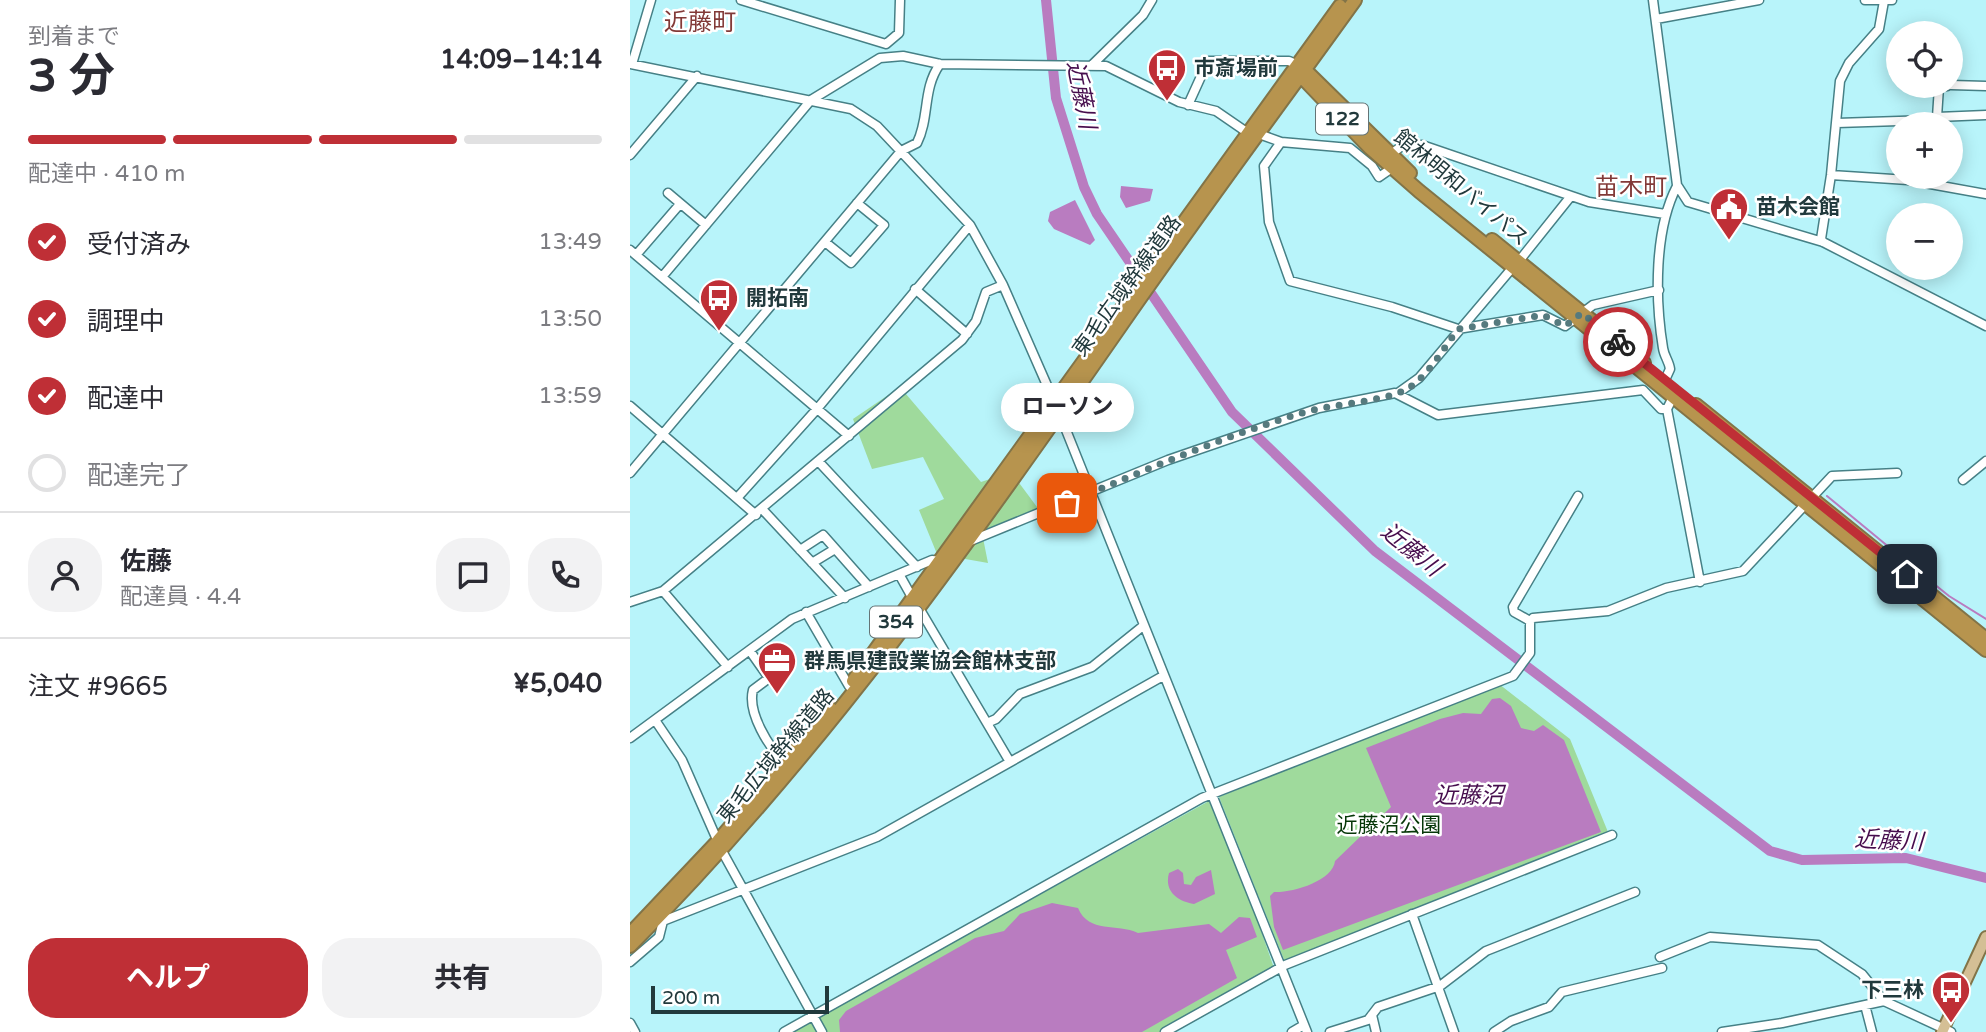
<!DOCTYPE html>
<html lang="ja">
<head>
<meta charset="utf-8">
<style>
	body { margin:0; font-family:"Varela Round","Noto Sans JP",sans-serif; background:#f2f2f3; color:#2b2b33; height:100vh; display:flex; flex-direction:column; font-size:26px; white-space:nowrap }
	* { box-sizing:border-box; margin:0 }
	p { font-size:23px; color:#7c7c81 }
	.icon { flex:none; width:38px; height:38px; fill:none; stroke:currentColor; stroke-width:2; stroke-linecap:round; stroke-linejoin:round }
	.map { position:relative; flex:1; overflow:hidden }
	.drawer { display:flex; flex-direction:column; background:#fff; width:630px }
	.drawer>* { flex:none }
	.buttons { position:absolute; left:1256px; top:21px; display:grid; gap:14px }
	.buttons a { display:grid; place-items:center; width:77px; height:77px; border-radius:50%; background:#fff; box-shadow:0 4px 18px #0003; font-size:35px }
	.scale { position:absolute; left:21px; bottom:18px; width:178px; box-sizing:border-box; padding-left:7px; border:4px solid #21393c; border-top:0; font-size:19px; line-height:24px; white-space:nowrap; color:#21393c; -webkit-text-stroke:5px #fff; paint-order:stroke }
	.pin { position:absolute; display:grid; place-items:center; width:60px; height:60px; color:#fff; margin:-30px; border-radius:14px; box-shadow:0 4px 10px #0006 }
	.courier { position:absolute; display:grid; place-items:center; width:70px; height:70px; margin:-35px; border:5px solid #bf2f36; border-radius:50%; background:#fff; color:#222; box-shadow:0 2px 9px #0007 }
	.bubble { position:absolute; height:49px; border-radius:24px; background:#fff; box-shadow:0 4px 18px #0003; font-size:23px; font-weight:700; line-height:49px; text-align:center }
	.headline em { font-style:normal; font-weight:700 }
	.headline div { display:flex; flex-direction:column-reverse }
	.headline { display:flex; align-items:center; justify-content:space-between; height:119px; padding:0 28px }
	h1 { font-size:46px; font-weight:700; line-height:52px }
	.bar { display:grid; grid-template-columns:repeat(4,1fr); gap:10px 7px; align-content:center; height:84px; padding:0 28px }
	.bar i { height:9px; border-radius:5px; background:#e1e1e2 }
	.bar .on { background:#bf2f36 }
	.bar p { grid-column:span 4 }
	.line { display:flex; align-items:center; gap:18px; padding:0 28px; border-top:2px solid #e1e1e2 }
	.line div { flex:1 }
	.round { display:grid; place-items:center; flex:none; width:74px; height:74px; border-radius:28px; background:#f2f2f3 }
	ol { padding:0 28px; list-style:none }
	li { display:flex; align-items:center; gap:21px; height:77px }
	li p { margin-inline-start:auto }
	li .icon { padding:7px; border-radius:50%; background:#bf2f36; color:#fff; stroke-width:4 }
	li:last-child { color:#7c7c81 }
	li i { width:38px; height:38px; border:4px solid #e1e1e2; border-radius:50% }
	.cta { display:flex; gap:14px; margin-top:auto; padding:14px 28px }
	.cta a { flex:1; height:80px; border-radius:28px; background:#bf2f36; color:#fff; font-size:28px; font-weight:700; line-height:80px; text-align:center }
	.cta a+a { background:#f2f2f3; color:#2b2b33 }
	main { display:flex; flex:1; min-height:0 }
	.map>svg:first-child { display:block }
	.green { fill:#9fda9c }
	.water { fill:#b97cc0 }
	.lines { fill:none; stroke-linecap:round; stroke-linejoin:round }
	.stream { stroke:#b97cc0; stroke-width:2 }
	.river { stroke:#b97cc0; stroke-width:10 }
	.minor-casing { stroke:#468086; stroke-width:11 }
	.major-casing { stroke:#827448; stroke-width:14 }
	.highway-casing { stroke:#827448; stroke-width:16 }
	.minor { stroke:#fff; stroke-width:8 }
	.major { stroke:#d4bf95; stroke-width:10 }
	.highway { stroke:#b7944e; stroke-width:12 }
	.done { stroke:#567a7e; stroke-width:7; stroke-dasharray:0 12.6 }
	.route { stroke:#bf2f36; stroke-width:9 }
	.labels { text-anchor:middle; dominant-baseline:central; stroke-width:5; stroke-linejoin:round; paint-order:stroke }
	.shield { fill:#fff; stroke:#647476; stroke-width:2 }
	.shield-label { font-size:19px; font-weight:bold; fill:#21393c }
	.poi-label { font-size:21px; font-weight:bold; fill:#21393c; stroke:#fff; text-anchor:start }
	.street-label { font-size:21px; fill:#21393c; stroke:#fff }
	.park-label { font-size:21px; fill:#063708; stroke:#fff }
	.water-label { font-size:23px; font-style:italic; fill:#460d4d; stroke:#fff }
	.quarter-label { font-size:24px; fill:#823a38; stroke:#fff }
</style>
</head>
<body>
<main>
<section class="drawer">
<div class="headline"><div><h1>3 分</h1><p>到着まで</p></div><em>14:09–14:14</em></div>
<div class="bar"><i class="on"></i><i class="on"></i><i class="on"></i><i></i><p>配達中 · 410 m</p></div>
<ol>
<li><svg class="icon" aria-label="check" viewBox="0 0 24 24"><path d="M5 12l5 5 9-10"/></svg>受付済み<p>13:49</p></li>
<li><svg class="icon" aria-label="check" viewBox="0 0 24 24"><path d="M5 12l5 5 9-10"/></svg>調理中<p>13:50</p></li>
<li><svg class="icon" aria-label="check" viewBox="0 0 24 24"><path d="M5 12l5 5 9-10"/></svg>配達中<p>13:59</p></li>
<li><i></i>配達完了</li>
</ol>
<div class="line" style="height:126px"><a class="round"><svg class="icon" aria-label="person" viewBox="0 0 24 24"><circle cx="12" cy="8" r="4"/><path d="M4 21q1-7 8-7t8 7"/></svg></a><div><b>佐藤</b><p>配達員 · 4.4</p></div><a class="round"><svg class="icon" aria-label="chat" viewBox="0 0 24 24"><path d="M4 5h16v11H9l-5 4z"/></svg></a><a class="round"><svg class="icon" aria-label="phone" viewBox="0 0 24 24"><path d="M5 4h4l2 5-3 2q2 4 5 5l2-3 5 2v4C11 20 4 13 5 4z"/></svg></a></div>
<div class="line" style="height:91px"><div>注文 #9665</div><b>¥5,040</b></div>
<div class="cta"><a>ヘルプ</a><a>共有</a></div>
</section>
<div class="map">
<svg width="1356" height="1032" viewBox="0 0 1356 1032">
	<rect width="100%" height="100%" fill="#b8f4fa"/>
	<path class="green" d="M270,387L351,482L381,472L410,511L352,533L358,563L307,554L289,510L314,499L293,457L242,469L223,419Z
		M869,684L940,739L978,832L977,835L655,962L628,895L620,899L644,968L530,1032H161L579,801L618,892L626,890L589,797Z"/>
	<path class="water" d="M491,186L523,189L520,201L496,208L490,197Z
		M445,200L465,240L460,245L424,229L418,221L420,212Z
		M870,698L881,706L891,728L904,731L913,725L934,740L971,832L653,950L644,927L640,896L644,892C662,893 703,881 705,861L761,807L736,748L810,719L833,713L851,714L862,699Z
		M548,869L553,873L554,884L561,885L566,877L581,870L585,894L564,904C547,901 534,891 539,873Z
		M422,903L448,908C459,934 487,923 508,933L579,924L591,933L609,917L620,918L627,937L596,950L607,978L512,1032H210L209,1020L216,1011L345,938L374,931L390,914Z"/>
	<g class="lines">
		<path class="stream" d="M1197,496L1277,562
			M1288,571L1319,596L1356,619"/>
		<path class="river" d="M416,0L426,98L454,187L467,214L602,412L745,551L1140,851L1172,860L1276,858L1356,878"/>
		<g class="minor-casing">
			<path id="minor" d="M111,0L256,44L269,33L270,0
				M1023,0L1047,185L1058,202L1193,242L1356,326
				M1235,0H1262
				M1026,19L1129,0
				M0,64L221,109L247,126L340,225L373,285L430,415L677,1032
				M2,64L21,0
				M462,65L513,15L522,0
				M1321,85L1356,86
				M558,105L578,61H659L668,65
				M1307,117L1309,87L1317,86
				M1207,123L1300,120L1307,117L1356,115
				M629,134L651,142L720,148L742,166L749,177L762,168
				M651,142L634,166L639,222L660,281L762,307L828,329L913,315L935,326L963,305L1029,290
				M0,155L67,76
				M760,155L773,145H792L959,202L1035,214
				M1201,175L1278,180L1356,194
				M38,193L76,225
				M195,242L221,263L254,225L227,203
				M1193,242L1191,239L1201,175L1210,81L1219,63L1249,29L1254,1
				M0,250L219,436
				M6,255L50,204
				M889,261L941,196
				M32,277L181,100L250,58L273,56L310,64L476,66L549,102L586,111L618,133
				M285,289L337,334
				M1035,380L1040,369C1039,361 1034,356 1033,348C1025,299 1024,230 1047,186
				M768,393L789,378L883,267
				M1043,397L1037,409L1070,582
				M0,406L126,515
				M189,462L287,567
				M0,473L271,151L287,143C300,117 292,89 310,64
				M1333,480L1356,461
				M107,498L187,409L340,225
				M133,510L215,598
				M338,542L538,460L689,408L765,393L808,415L1013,390L1031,409H1037
				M170,550L193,535L239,587
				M182,563L205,549
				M269,574L283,599
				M33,591L98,667
				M0,602L33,591L332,340L346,321L356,292L373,285
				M289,608L380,762
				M176,612L219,686
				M900,621L884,612L883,607L948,496
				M120,651L139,678L123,690C117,713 139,747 155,764
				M25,720L52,760L92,851L192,1032
				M357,723L366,719L390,694L462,667L513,626
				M0,738L162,619L302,560L311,561
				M782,914L824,1032
				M1030,957L1080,937L1188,945L1232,974L1254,1001L1321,1032
				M0,962L29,937L33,921L247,837L533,676
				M1235,1005L1242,1032
				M742,1015L746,1032
				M0,1023L5,1032
				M154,1032L572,798L883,676L900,653V621L903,618L978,611L1036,588L1113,571L1202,476L1267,473
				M535,1032L655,965L982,835
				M662,1032L674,1025
				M700,1032L738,1020L748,1007L810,986L856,951L1005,892
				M864,1032L881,1021L919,1007L932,992L1032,968
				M1092,1032L1152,1023L1254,1001"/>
		</g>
		<g class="major-casing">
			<path id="major" d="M1312,1032L1356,937"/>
		</g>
		<g class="highway-casing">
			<path id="highway" d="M671,66L780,173
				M669,68L671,76L740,148L789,191L1356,650
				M862,240L1014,363
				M1066,405L1356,639
				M223,681L710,6
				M0,934L88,841L201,709
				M0,946C188,757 342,540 494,321C569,213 648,107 725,0"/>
		</g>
		<use href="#minor" class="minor"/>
		<use href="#major" class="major"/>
		<use href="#highway" class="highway"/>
	</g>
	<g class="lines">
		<path class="done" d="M437,503C515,470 592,437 672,413C701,404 747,402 771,392C795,382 813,349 828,329L913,315L935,326L952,313L988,342"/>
		<path class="route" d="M988,342L1277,574"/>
	</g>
	<defs>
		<g id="bus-pin" transform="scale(2.0125)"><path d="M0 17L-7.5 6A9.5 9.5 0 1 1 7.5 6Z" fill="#bf2f36" stroke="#fff"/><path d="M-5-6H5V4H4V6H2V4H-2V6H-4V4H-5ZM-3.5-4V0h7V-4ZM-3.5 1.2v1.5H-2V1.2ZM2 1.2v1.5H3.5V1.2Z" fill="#fff"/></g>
		<g id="civic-pin" transform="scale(2.0125)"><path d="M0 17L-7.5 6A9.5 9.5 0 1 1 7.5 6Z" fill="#bf2f36" stroke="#fff"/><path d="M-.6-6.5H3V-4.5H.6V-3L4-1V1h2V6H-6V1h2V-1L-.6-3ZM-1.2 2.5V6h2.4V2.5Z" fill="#fff"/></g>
		<g id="office-pin" transform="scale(2.0125)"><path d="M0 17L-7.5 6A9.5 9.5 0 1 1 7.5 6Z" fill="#bf2f36" stroke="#fff"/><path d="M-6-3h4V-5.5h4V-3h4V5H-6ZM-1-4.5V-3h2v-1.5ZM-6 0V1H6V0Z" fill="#fff"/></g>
	</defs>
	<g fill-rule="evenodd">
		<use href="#bus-pin" x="537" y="68"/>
		<use href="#civic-pin" x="1099" y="207"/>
		<use href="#bus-pin" x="89" y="298"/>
		<use href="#office-pin" x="147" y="661"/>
		<use href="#bus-pin" x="1321" y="990"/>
	</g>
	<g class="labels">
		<g class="shield">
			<rect x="686" y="103.5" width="52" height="31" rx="5"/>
			<rect x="240" y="606.5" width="52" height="31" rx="5"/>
		</g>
		<g class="shield-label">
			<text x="712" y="119">122</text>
			<text x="266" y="622">354</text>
		</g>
		<g class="poi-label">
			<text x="564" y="68">市斎場前</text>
			<text x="1126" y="207">苗木会館</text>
			<text x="116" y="298">開拓南</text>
			<text x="174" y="661">群馬県建設業協会館林支部</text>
			<text x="1294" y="990" text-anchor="end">下三林</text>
		</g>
		<g class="street-label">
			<text transform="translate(831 188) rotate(40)">館林明和バイパス</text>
			<text transform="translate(497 286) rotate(-54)">東毛広域幹線道路</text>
			<text transform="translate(146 756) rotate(-50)">東毛広域幹線道路</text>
		</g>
		<g class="park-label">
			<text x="759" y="825">近藤沼公園</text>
		</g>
		<g class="water-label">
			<text transform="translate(451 95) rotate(79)">近藤川</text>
			<text transform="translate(781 550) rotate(39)">近藤川</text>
			<text x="839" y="796">近藤沼</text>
			<text transform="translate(1259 841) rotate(3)">近藤川</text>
		</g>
		<g class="quarter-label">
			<text x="70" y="22">近藤町</text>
			<text x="1001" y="187">苗木町</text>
		</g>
	</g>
</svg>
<div class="buttons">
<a><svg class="icon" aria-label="locate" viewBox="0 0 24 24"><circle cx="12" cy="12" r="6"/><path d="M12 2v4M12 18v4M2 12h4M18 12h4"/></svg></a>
<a>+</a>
<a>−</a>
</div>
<div class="scale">200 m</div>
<div class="pin" style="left:437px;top:503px;background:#ea580c"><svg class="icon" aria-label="bag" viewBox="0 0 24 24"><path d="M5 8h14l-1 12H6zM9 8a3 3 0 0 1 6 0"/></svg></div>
<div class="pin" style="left:1277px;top:574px;background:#1f2937"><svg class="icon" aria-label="home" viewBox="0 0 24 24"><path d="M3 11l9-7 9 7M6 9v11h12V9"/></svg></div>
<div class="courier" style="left:988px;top:342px"><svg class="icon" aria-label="bike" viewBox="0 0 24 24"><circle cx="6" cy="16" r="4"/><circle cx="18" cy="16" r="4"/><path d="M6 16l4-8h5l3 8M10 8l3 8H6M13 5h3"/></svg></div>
<div class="bubble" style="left:371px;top:383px;width:133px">ローソン</div>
</div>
</main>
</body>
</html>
